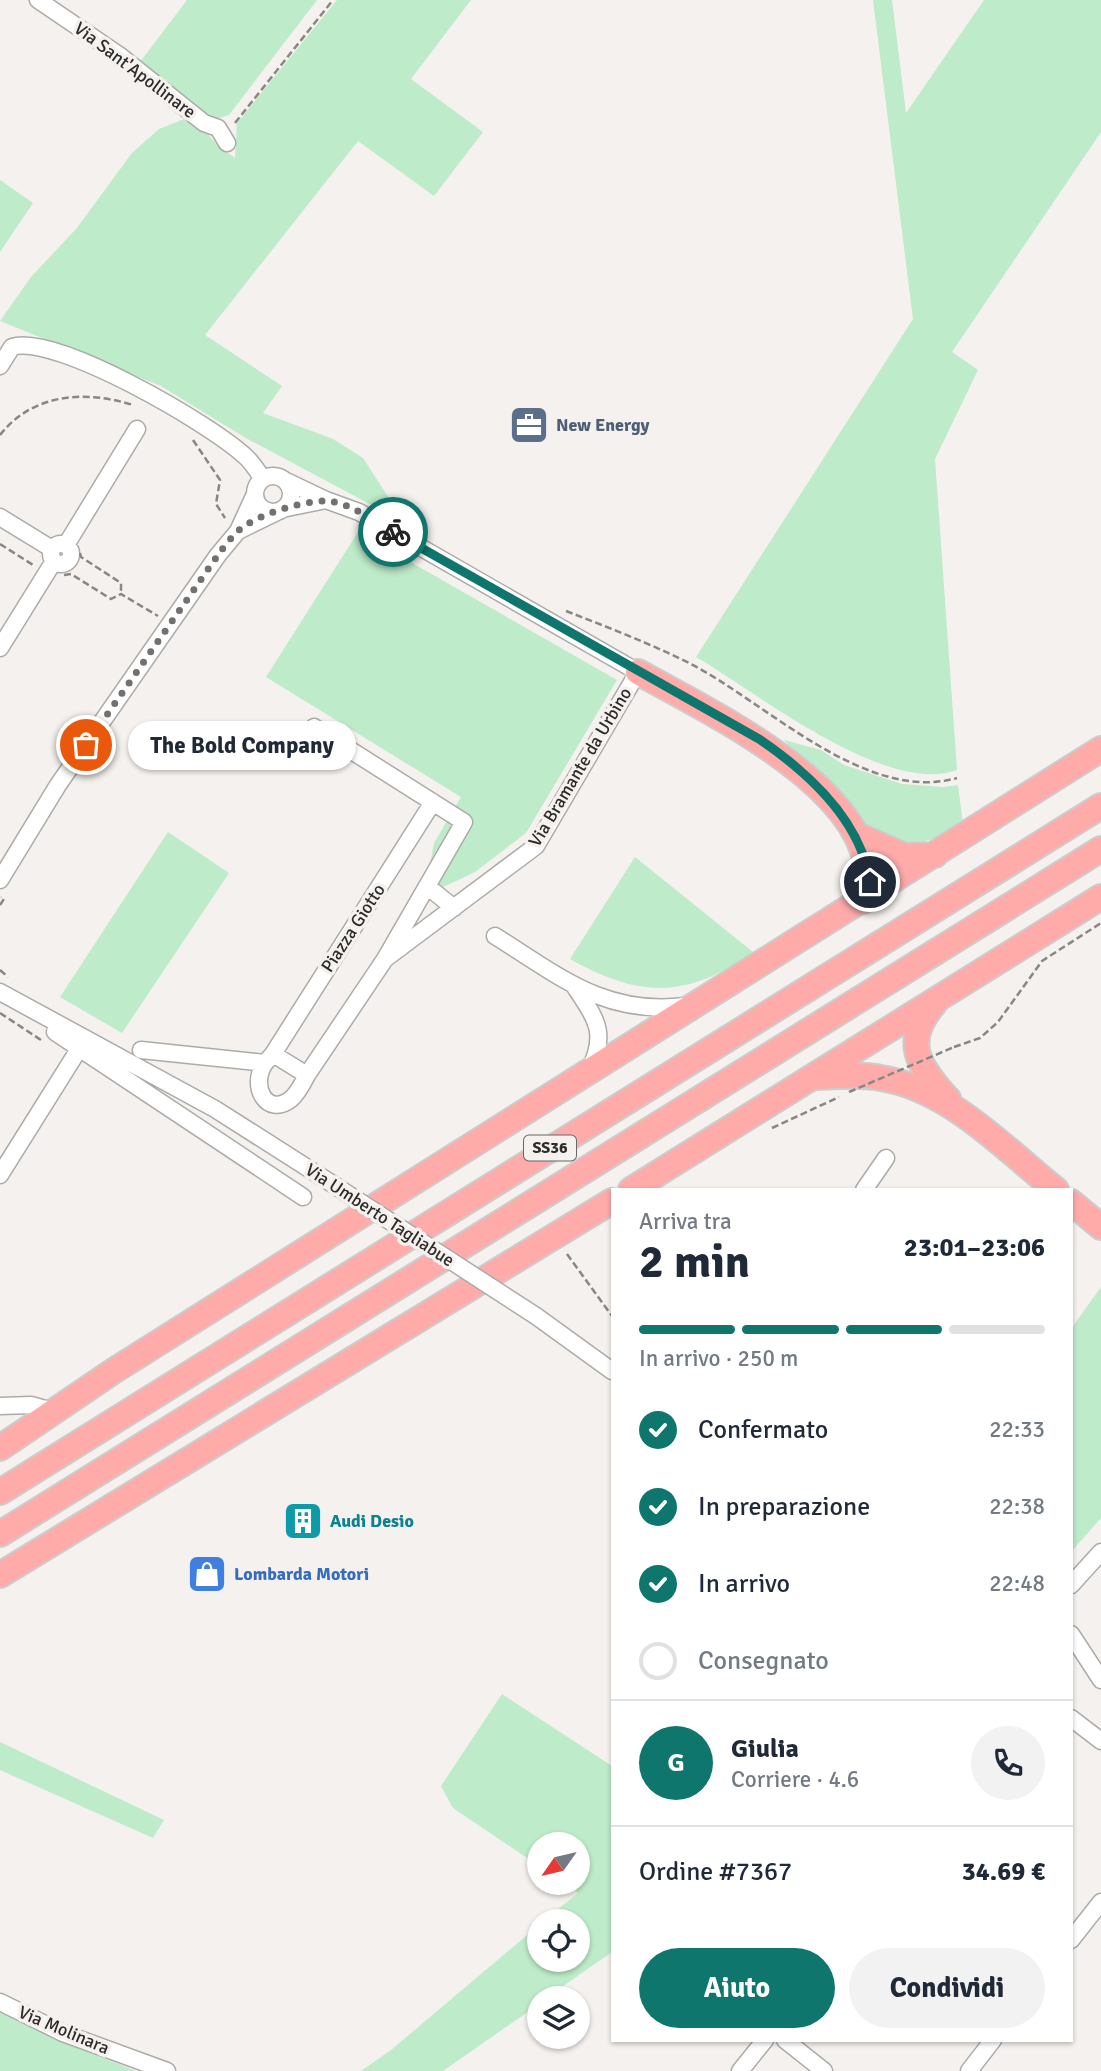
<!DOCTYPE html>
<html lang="it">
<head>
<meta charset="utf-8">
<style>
	body { margin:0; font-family:Signika,sans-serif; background:#f2f2f3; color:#1f2937; height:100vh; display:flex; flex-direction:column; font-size:26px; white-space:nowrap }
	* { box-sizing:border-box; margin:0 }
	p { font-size:23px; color:#747a83 }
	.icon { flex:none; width:38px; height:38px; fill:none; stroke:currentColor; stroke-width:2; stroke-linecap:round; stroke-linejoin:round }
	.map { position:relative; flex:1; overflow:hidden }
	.drawer { position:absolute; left:611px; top:1188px; width:462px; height:854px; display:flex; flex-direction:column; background:#fff; border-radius:0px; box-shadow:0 2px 5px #0004 }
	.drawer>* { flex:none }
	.needle { width:46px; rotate:236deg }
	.fabs { position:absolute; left:527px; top:1832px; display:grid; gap:14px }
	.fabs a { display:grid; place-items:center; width:63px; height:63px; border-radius:50%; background:#fff; box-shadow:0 2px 5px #0004; font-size:35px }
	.pin { position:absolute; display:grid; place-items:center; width:60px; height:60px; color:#fff; margin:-30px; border:4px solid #fff; border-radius:50%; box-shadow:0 2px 7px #0007 }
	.courier { position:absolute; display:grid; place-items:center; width:70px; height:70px; margin:-35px; border:5px solid #0f766e; border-radius:50%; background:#fff; color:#222; box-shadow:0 2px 9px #0007 }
	.bubble { position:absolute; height:49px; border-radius:24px; background:#fff; box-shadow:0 2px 5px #0004; font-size:23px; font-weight:700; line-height:49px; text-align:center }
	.head em { font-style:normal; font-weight:700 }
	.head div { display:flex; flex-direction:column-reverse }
	.head { display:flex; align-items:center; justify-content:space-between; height:119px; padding:0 28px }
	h1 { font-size:46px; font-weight:700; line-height:52px }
	.bar { display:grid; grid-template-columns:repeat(4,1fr); gap:10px 7px; align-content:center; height:84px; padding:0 28px }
	.bar i { height:9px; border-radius:5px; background:#e0e1e3 }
	.bar .current { background:#0f766e }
	.bar p { grid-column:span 4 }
	.line { display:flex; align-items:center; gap:18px; padding:0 28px; border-top:2px solid #e0e1e3 }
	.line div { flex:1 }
	.round { display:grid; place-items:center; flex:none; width:74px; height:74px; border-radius:37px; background:#f2f2f3 }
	ol { padding:0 28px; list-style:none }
	li { display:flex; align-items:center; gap:21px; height:77px }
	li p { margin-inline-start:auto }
	li .icon { padding:7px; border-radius:50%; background:#0f766e; color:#fff; stroke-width:4 }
	li:last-child { color:#747a83 }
	li i { width:38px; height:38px; border:4px solid #e0e1e3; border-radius:50% }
	.primary-button { display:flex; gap:14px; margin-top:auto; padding:14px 28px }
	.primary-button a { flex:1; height:80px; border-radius:42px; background:#0f766e; color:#fff; font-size:28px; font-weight:700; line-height:80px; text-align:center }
	.primary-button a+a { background:#f2f2f3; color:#1f2937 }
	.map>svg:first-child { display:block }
	.green { fill:#beebc9 }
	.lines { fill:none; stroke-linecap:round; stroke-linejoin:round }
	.minor-casing { stroke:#adaba7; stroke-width:19 }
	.highway-casing { stroke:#cdcccc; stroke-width:28 }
	.path { stroke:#898785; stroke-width:2.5; stroke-dasharray:7 3.5; stroke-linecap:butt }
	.minor { stroke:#fff; stroke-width:16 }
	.highway { stroke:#feabaa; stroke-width:24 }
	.minor-bridge-casing { stroke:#adaba7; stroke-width:19; stroke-linecap:butt }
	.path-bridge { stroke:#898785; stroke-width:2.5; stroke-dasharray:7 3.5; stroke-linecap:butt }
	.minor-bridge { stroke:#fff; stroke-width:16 }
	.done { stroke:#73716f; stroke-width:7; stroke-dasharray:0 12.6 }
	.route { stroke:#0f766e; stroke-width:9 }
	.labels { text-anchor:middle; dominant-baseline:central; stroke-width:7; stroke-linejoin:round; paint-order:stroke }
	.shield { fill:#f4f1ee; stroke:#696766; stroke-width:2 }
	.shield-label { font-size:16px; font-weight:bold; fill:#2d2c2b }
	.street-label { font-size:18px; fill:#2d2c2b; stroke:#f4f1ee }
	.service-label { font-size:18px; font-weight:bold; fill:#4e5e75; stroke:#f4f1ee; text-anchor:start }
	.culture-label { font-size:18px; font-weight:bold; fill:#0d838f; stroke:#f4f1ee; text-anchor:start }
	.shop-label { font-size:18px; font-weight:bold; fill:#366cbe; stroke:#f4f1ee; text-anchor:start }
</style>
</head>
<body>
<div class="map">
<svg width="1101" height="2071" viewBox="0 0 1101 2071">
	<rect width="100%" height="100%" fill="#f4f1ee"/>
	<path class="green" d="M187,0H317L229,115L213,120L140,62Z
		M337,0H471L411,79L483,132L434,196L358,141L205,335L282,386L263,413L333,439L363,458L405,523L244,437L161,386L0,321L31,277L76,229L132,153L159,129L192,116L217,145L235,158L237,123Z
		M873,0H892L906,113L984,0H1101V132L952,352L978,370L935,459L957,770C886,796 758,693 696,657L913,319Z
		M0,180L33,203L0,252Z
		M358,532L617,680L526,833L475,872L424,896L434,843L461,797L266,677Z
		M784,740L821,750L844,765L902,784L943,787L958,785L963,824C951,831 933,841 918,842C868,847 815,773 784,740Z
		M168,832L229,873L122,1033L60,997Z
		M635,857L753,952C687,999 640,998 570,959Z
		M1101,1287V1518L1071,1552V1329Z
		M502,1694L612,1766V1952L546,1998H539V2004L443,2071H361L391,2050L539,1925V1960H578V1922L543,1921L578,1893L564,1883H578V1844H539V1866L453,1808L441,1786Z
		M0,1742L164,1820L153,1838L0,1770Z
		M0,2010L60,2041L136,2071H0Z"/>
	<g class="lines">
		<g class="minor-casing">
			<path id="minor" d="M38,0L119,55L204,123L218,128L227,143
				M0,366L12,347C55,333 213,425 247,458C253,464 258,472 263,479
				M255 494a18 18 0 1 1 36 0a18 18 0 1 1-36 0Z
				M255,494L238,531L277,512
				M326,500L359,512L638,672L536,846L385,959
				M282,509L326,500L284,480
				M0,517L52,549
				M51 554a10 10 0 1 1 20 0a10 10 0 1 1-20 0Z
				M66,545L137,429
				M0,648L54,561
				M0,880L58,785L218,555L238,531
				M427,886L454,908
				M495,936C559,976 605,1016 685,1006
				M575,987C596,1019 608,1033 589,1071
				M0,992L215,1109L317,1174
				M55,1032L303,1197
				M141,1050L265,1063L273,1054L307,1075L385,959L464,822L314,727
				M273,1054L433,802
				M265,1063C249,1086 267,1118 291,1099C298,1093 303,1083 307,1075
				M0,1175L79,1049
				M864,1190L886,1158
				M536,1316L612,1371
				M0,1406L31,1405L56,1412
				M1071,1585L1101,1552
				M1071,1634L1101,1680
				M1071,1718L1101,1741
				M1071,1940L1101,1902
				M0,2002L63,2033L167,2071
				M785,2040L824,2071
				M740,2071L765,2040
				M969,2071L993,2040"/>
		</g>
		<g class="highway-casing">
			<path id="highway" d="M638,672C707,711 898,800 863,901
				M857,835L905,856L935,855
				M934,1004C901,1042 919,1067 948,1099
				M816,1077C838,1076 860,1074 881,1078C949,1089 1004,1148 1056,1190
				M631,1190L1101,897
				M1071,1202L1101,1227
				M0,1448L115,1370L1101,749
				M0,1492L1101,806
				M0,1534L1101,849
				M0,1575L612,1201"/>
		</g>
		<path class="path" d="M235,123L333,0
			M0,435C33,393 85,390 133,405
			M193,440L220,480L216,504L225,518
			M0,544L33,565
			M80,553L81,557L121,583V594
			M64,575L71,574L111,599L121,594L158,616
			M566,611C607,627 649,643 689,663C766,702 865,804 957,778
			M0,905L4,899L1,897
			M0,970L8,977
			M0,1013L41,1040
			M954,1047L980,1038L998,1022L1042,961L1101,923
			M772,1128L839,1097
			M567,1254L612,1316"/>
		<use href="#minor" class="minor"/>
		<use href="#highway" class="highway"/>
		<g class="minor-bridge-casing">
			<path id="minor-bridge" d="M317,1174L536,1316"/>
		</g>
		<path class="path-bridge" d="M849,1092L954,1047"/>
		<use href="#minor-bridge" class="minor-bridge"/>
	</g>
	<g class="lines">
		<path class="done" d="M86,745L218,555C224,547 231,537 239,530C257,515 301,501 325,501C348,501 374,521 393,532"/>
		<path class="route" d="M393,532L759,739C809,773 861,820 870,882"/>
	</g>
	<defs>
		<g id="office-square" transform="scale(2.0125)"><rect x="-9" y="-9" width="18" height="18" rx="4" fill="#5c6f8a" stroke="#f4f1ee"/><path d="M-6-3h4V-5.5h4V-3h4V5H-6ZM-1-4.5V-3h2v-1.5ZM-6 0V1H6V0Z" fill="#fff"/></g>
		<g id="building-square" transform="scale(2.0125)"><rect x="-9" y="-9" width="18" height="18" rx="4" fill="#0f9aa8" stroke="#f4f1ee"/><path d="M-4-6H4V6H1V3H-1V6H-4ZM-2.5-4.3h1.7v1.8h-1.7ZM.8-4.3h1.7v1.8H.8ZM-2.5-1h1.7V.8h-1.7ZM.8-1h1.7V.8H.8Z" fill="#fff"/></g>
		<g id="shop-square" transform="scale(2.0125)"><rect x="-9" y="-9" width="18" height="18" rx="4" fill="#3f7fe0" stroke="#f4f1ee"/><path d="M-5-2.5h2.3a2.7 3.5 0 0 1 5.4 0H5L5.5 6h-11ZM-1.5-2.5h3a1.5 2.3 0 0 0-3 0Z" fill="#fff"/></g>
	</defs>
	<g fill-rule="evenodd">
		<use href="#office-square" x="529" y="425"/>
		<use href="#building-square" x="303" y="1521"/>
		<use href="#shop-square" x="207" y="1574"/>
	</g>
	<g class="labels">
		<rect class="shield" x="524" y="1135.5" width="52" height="25" rx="5"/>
		<g class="shield-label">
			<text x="550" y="1148">SS36</text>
		</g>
		<g class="street-label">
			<text transform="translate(135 70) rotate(37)">Via Sant'Apollinare</text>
			<text transform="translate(580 767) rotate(-59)">Via Bramante da Urbino</text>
			<text transform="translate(353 928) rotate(-57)">Piazza Giotto</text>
			<text transform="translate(380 1215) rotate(33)">Via Umberto Tagliabue</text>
			<text transform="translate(64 2030) rotate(23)">Via Molinara</text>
		</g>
		<g class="service-label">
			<text x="556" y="425">New Energy</text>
		</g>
		<g class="culture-label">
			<text x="330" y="1521">Audi Desio</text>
		</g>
		<g class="shop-label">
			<text x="234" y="1574">Lombarda Motori</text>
		</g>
	</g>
</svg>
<div class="fabs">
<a><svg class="needle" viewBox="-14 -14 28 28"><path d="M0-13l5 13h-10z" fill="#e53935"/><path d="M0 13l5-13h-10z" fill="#747a83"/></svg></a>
<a><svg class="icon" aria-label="locate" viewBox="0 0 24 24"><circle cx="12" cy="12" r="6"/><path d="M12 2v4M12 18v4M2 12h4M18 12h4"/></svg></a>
<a><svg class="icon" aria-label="layers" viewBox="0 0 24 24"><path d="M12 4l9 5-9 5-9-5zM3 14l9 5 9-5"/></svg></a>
</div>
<div class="pin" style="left:86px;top:745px;background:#ea580c"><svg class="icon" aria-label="bag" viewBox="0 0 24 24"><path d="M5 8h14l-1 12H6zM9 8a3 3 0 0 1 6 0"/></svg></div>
<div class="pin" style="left:870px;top:882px;background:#1f2937"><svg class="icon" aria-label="home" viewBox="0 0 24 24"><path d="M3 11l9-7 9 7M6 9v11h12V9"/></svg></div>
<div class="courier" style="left:393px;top:532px"><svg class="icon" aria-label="bike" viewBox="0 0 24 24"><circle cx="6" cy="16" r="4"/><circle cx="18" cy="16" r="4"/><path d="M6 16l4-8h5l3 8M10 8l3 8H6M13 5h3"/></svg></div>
<div class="bubble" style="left:128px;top:721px;width:228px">The Bold Company</div>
<section class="drawer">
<div class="head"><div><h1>2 min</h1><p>Arriva tra</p></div><em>23:01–23:06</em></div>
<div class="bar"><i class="current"></i><i class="current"></i><i class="current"></i><i></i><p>In arrivo · 250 m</p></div>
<ol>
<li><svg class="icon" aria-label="check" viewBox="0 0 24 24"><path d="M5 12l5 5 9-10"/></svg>Confermato<p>22:33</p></li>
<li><svg class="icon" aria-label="check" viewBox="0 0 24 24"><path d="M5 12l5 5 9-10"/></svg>In preparazione<p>22:38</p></li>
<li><svg class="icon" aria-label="check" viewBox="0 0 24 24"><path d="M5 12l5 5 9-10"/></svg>In arrivo<p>22:48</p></li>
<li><i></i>Consegnato</li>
</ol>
<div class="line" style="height:126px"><b class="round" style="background:#0f766e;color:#fff">G</b><div><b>Giulia</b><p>Corriere · 4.6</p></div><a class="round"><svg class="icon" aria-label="phone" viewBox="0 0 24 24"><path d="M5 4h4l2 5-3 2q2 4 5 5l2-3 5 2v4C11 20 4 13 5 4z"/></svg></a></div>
<div class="line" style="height:91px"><div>Ordine #7367</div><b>34.69 €</b></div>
<div class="primary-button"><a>Aiuto</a><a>Condividi</a></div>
</section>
</div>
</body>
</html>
